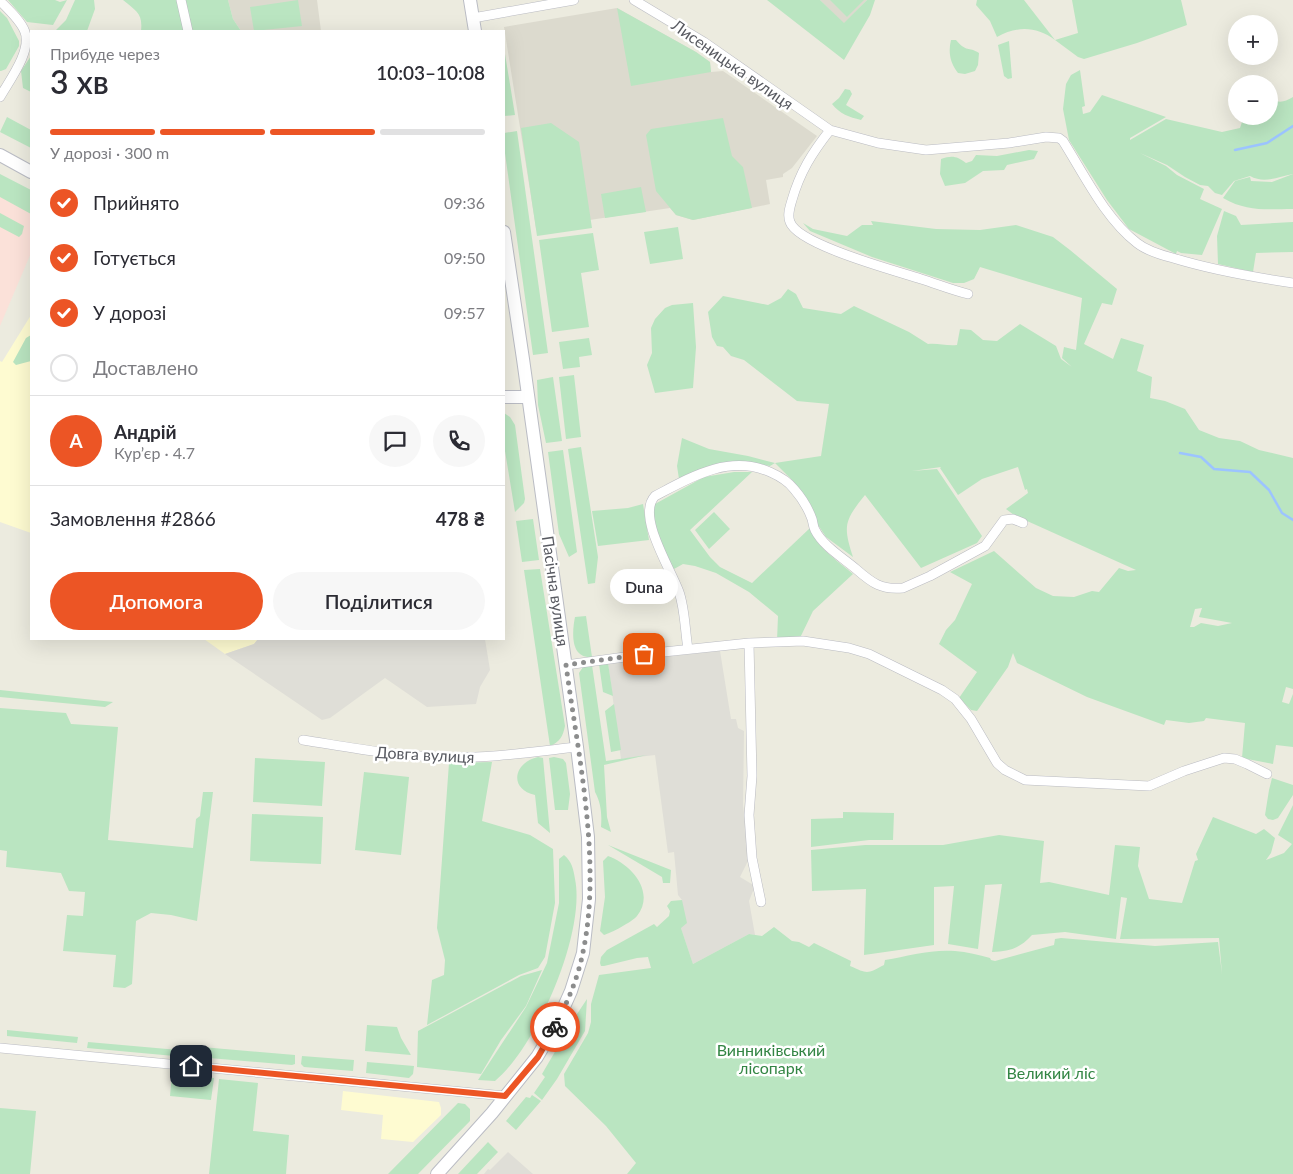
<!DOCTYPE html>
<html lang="uk">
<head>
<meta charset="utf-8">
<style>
	body { margin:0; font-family:Lato,sans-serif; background:#f7f7f7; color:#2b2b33; height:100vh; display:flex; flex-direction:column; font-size:19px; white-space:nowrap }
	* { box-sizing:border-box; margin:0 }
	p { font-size:16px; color:#7c7c81 }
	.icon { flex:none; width:28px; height:28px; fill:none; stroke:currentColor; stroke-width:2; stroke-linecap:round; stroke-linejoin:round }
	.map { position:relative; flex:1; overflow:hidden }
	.panel { position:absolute; left:30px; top:30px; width:475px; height:610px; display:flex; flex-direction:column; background:#fff; border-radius:0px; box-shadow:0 5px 20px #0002 }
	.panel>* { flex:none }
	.buttons { position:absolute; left:1228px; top:15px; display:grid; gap:10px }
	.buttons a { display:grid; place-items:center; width:50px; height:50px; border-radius:50%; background:#fff; box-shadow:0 5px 20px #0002; font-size:25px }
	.pin { position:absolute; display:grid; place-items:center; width:42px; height:42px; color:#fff; margin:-21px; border-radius:10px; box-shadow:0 2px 8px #0006 }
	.courier { position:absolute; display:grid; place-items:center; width:50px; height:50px; margin:-25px; border:4px solid #ec5525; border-radius:50%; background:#fff; color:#222; box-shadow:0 1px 6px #0007 }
	.bubble { position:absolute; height:35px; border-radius:18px; background:#fff; box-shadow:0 5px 20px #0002; font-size:16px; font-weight:600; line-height:35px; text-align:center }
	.summary em { font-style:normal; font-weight:600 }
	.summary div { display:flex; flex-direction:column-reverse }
	.summary { display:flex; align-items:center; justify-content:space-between; height:85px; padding:0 20px }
	h1 { font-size:32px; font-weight:600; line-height:38px }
	.bar { display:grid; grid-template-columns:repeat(4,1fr); gap:8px 5px; align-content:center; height:60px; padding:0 20px }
	.bar i { height:6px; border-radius:4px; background:#e1e1e2 }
	.bar .selected { background:#ec5525 }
	.bar p { grid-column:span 4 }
	.line { display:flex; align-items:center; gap:12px; padding:0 20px; border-top:1px solid #e1e1e2 }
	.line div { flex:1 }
	.round { display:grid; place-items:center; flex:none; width:52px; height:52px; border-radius:26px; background:#f7f7f7 }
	ol { padding:0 20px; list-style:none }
	li { display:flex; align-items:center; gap:15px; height:55px }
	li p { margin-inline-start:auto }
	li .icon { padding:5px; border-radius:50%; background:#ec5525; color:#fff; stroke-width:4 }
	li:last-child { color:#7c7c81 }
	li i { width:28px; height:28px; border:2px solid #e1e1e2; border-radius:50% }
	.action { display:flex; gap:10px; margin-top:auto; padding:10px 20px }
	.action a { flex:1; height:58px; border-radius:30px; background:#ec5525; color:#fff; font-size:20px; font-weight:600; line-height:58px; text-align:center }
	.action a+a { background:#f7f7f7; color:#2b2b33 }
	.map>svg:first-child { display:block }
	.commercial { fill:#fefbd1 }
	.industrial { fill:#dfded7 }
	.education { fill:#dcdace }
	.medical { fill:#fbe1d9 }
	.green { fill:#bae5c1; fill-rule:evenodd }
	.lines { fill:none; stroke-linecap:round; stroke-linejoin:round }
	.stream { stroke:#9cc4ff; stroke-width:2.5 }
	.street-casing { stroke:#babbc2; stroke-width:10 }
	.secondary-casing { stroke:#babcc4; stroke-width:14 }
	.street { stroke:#fff; stroke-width:9 }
	.secondary { stroke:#fff; stroke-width:12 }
	.done { stroke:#8c8d8d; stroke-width:5; stroke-dasharray:0 9 }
	.route { stroke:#ec5525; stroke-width:6 }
	.labels { text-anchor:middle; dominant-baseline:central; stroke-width:5; stroke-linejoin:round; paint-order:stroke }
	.street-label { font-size:16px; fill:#585a61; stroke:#fff }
	.park-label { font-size:16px; fill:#338544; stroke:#fff }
</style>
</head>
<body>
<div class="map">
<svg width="1293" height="1174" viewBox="0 0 1293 1174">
	<rect width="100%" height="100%" fill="#ecebdf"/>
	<path class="commercial" d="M31,315V533L0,522V361L2,362Z
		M204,639H258L254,644L225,654Z
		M343,1091L439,1102L441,1108V1115L413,1142L381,1139L383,1115L341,1110Z"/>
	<path class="industrial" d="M258,639H485L490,670L480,687L476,704L427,707L385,678L330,718L322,720L225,654L254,644Z
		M720,651L731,719H736L738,728L744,731L743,806L750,857L740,877L755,886L749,901L755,935L749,934L693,964L681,928L682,900L678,895L674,852L668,853L655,755L621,759L608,663Z
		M508,1152L533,1174H484L488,1169L490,1170Z"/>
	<path class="education" d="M228,0H317L321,31H241L233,19Z
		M820,0H867L844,24Z
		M617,8L696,52L710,62L711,72L723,71L817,136L792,168L783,174V177L766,180L770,204L693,220L676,215L670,208L536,228L504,27Z"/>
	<path class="medical" d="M0,195L31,211V253L0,326Z"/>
	<path class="green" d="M8,0H55L60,2L67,0L53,25L27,22Z
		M75,0H94L95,9L87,31H55L66,20Z
		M123,0H228L233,19L241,31H141C143,13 136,11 123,0Z
		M298,0L302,26L254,31L250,7Z
		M767,0H820L844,23L867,0H875L870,15L844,60Z
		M830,0H864L847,17Z
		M977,0H1024L1055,40C1036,26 1017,26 997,37L990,21L976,5Z
		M1072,0H1181L1187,25L1137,43L1084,59L1078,57L1055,40L1078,33Z
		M617,8L696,52L710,62L711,72L631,86Z
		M0,11L7,18L19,41V46L6,69L1,71H0Z
		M951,40H956C967,53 968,46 979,53L978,65L975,71L965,74L958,73C950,63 948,52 951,40Z
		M1009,41L1012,78L1008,79L1004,76L998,45Z
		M504,48L515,115L504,116Z
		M31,56V92L23,88L21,71Z
		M1080,70L1085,106L1082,107L1083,114L1090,112L1102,95L1166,117L1130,138V140L1166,119L1222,132L1240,128L1244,116H1269V98C1279,103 1283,103 1293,97V174C1278,177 1264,184 1250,176L1234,181L1222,195L1215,193L1208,186L1200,185L1185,177L1167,165L1140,153L1131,141L1140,153L1166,166L1177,175L1204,189L1200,199L1222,209L1202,255L1181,253L1177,251L1176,254L1129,229L1107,200L1069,140L1063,109L1066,84L1071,75Z
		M845,89L850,90L852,94L846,105L864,116L861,120C849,117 840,114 832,104L839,98Z
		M7,117L31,130V148L0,132Z
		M723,118L732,156L743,167L752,208L693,220L676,215L656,191L646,135L651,129Z
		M551,123L579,142L592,228L537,236L521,128Z
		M517,131L548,353L533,355L504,146V133Z
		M1029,150L1038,151L1034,159L1007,165L1004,170L983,171L965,183L945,186L940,174L941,159C952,155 957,156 966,163L972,161L976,155L997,156Z
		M0,174L31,190V214L0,197Z
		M1293,174V209C1266,209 1247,212 1223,198L1235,181L1250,177L1251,181L1272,182Z
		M641,187L646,212L605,218L601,194Z
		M1224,211L1236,216L1241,225L1293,222V252L1256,253L1253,272L1218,264L1217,236Z
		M0,213L24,226L22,234L19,237L0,227Z
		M871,221L936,229L980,230L1016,225L1053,237L1070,250L1117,289L1112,305L1102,303L1084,344L1113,359L1121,338L1144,345L1137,371L1152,377L1150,398L1165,401L1185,409L1199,430L1219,438L1240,441L1259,450L1293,458V689L1286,687L1282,702L1289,704L1293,694V747L1276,745L1273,764L1242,758L1245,723L1206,718L1204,721L1189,723L1166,720L1164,725L1087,697L1017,663L1013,653L1008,667L977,711L971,710L959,698L977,672L939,644L946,630L955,620L972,584L950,572L994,551L1036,588L1053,596L1074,597L1092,591L1099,592L1119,568L1128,571L1136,570L1014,515L1006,509L1028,493L1027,489L1025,490L1018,467L982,479L958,495L940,468L941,467L912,471L937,469L982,536L977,543L921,568L865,495C844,521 843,526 853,557L826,537L818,525L811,506L795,483L775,463L770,466L742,462L679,479L677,466L682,438L709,449L748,456L775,463L821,456L829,404L797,401L744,360L731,356L723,347L717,346L712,337L708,312L723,296L768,305L781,298L788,289L796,294L803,308L841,314L854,306L909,332L928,344C938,343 946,346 957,345L960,329L971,330L983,340L997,341L1020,324L1056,346L1061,359L1072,367L1062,358L1064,347L1076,350L1082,298L980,267L974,279L964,283H953L872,257L810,231L803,223L813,229L847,236L862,225H873ZM1202,608L1199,617L1232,623L1218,626L1201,623L1194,627H1190L1195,609Z
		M678,227L683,259L650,264L644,232Z
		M593,233L599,270L581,273L589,327L552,332L539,240Z
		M693,303L696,347L693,388L655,393L647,365L652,353L651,328L655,319L665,308L672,305Z
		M31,335V361L16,365L13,362L26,338Z
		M589,338L592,355L579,357L580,367L563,369L559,342Z
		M574,375L581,437L566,439L559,377Z
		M553,377L562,441L546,443L538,405L537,380Z
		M504,413L510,417L515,425L525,499L524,503L515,512L504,445Z
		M581,447L598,557L595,583L588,584L568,449Z
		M563,450L577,552L569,557L559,534L548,452Z
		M734,472H752L690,530L710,557L720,567L752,583L810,528C816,547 838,561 853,574L813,611L799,640L777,641L778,616L749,592L716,573L695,566L683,564L674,569C665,551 646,525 655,504L704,477Z
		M643,504L649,540L598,546L592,511L628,508Z
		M714,512L730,529L709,549L695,530Z
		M533,519L539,560L522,562L516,521Z
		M540,569L565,726C563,736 560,742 550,746L524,570Z
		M586,616L592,657C570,659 572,632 575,617Z
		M608,663L613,696L603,692L599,664Z
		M592,665L606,761L647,755L604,765L607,817L611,832L601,827C602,814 601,803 595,792L579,673L583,667Z
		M0,690L113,702L105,707L0,697Z
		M614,704L621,750L611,752L605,711Z
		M0,708L66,713L71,724L118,727L108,840L193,848L196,819L200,816L203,792H213L197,921L171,915L151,913L136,921L132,984L125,988L113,987L116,955L63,951L67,915L83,916L85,892L69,891L61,873L6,867L7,851L0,850Z
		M538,757L543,758L550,833L538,823L535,795C508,789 514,762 538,757Z
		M554,757L563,759L566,763L570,794L568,810H555L549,758Z
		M255,758L325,762L322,806L253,802Z
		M492,762L482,821L530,835L553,849L555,903L545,957L538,968L519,975L427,1025L432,980L444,975L445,960L437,928L449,763Z
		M364,772L409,777L401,855L355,850Z
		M1272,778L1293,785V795L1278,818L1273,820L1268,819L1265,815L1269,790Z
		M1293,805V1174H627L636,1163L606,1126L565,1086L564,1074L588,1033L591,1022V1004L599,975L651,968L648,957L637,958L604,966H601L600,963L601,957L607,950L654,924L657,927L669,916L670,911L667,906L671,901L682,900L687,923L681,928L693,964L749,934L762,936L774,927L792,941L799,942L809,947L814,943L851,961L850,966C868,974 867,974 884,965L885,960C908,956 932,949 955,951C967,952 979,955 990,958L991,960L995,961L1054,945L1055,939L1061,938L1155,946L1218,942L1222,974L1219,938L1120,939L1127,898L1121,897L1116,939L1065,932L1032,935C1019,949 1010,951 992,952L1002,884L985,885L978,949L948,944L954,886L934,887V945L864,955L866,889L812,891L811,850L865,845H943L999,835L1044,841L1040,883L1049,882L1109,895L1115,845L1140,847L1138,866L1149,899L1182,903L1195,861L1198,860L1196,854L1213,817L1256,834L1264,829L1275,838L1271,853L1266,860L1284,853L1292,844L1278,835Z
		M843,812L894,813L893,840H869L811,847V819L843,818Z
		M252,814L323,817L321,864L250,861Z
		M608,845L671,870L670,883H663L662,877Z
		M564,855C572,862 573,868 575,879C586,932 537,1046 495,1081L478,1080L526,1007L547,963L559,903V859Z
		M608,856C631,864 656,892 637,916C632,922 611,933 604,935L600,931L605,897L603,861Z
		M542,970L526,1006L501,1040L481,1074L417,1067L418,1031L521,976Z
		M587,999L585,1031L557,1079L542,1100L534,1093L545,1077L542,1074L577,1014Z
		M367,1025L397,1027L401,1038L411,1055L365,1051Z
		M7,1030L78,1037L77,1043L7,1036Z
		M88,1042L190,1051V1054L185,1057L87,1048Z
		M202,1047L295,1055V1064L292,1065L209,1058L203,1053Z
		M302,1056L354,1060L353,1071L304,1067L301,1064Z
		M367,1062L414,1066L413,1074L409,1078L366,1073Z
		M172,1074L214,1078L211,1100L170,1096Z
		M219,1079L258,1083L253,1131L289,1135L286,1174H209Z
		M532,1095L541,1101L516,1130L506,1121L526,1097L530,1098Z
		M458,1103L465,1104L470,1109V1121L418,1174H388Z
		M0,1108L36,1111L30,1174H0Z
		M488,1142L498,1152L477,1174H458Z"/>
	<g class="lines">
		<path class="stream" d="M1235,150L1267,143L1293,126
			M1180,453L1201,457L1214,469L1250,472L1269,490L1282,513L1293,520"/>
		<g class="street-casing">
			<path id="street" d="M181,0L188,31
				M634,0L704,42L830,130L878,143L926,150L1009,143L1046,137L1059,138L1063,141C1085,176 1105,218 1137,243C1147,251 1161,255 1173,258C1212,270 1252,277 1293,283
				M0,1C9,10 21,21 25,32C32,51 9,81 0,97
				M473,18L574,0
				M830,130C812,153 800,172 792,200C790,207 787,215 790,222C798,245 897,271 921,279C937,284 952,290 968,294
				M749,643L752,776L749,815L752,858L761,902
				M688,649C685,631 685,609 679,592C671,569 636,516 655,496C691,477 729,454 770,472C779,476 788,481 794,489C801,497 808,508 812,519C813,522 813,526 815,530C823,546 843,558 856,569C872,583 881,590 903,588L930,576L985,546L1004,520L1013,519L1023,523
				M566,665L654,653L749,643L803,641L849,648L869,654L942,690L955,699L971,719L997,763L1005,770L1025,780L1149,786L1184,771L1224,758L1235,759L1247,764L1267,774
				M303,740C348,747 394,756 440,757C486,759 532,752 577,747
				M0,1048L505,1096"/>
		</g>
		<g class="secondary-casing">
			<path id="secondary" d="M470,0L475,31
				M0,155L31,172
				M504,397H528
				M437,1174L492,1113L537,1057L555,1027L571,991L583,953L589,899L588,837L577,747L523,359L504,232"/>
		</g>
		<use href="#street" class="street"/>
		<use href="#secondary" class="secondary"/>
	</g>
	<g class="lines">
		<path class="done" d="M555,1027C567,1003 578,978 583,952C602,862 578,755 566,665L644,654"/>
		<path class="route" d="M191,1066L505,1096L538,1057L555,1027"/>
	</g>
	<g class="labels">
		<g class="street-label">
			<text transform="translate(733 64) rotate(35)">Лисеницька вулиця</text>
			<text transform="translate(556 591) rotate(82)">Пасічна вулиця</text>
			<text transform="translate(425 754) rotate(3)">Довга вулиця</text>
		</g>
		<g class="park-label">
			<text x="771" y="1049">Винниківський<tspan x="771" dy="18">лісопарк</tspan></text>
			<text x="1051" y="1072">Великий ліс</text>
		</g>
	</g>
</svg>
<div class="buttons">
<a>+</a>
<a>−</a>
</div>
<div class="pin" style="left:644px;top:654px;background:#ea580c"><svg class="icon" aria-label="bag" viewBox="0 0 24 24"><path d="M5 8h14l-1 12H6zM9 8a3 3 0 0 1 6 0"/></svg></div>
<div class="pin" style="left:191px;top:1066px;background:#1f2937"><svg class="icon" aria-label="home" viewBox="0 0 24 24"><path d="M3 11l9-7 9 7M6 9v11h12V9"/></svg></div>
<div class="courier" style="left:555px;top:1027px"><svg class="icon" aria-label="bike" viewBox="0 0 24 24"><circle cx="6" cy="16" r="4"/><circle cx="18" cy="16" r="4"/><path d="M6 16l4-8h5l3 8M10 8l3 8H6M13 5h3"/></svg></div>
<div class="bubble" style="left:610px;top:569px;width:68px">Duna</div>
<section class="panel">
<div class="summary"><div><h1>3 хв</h1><p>Прибуде через</p></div><em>10:03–10:08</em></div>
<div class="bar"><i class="selected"></i><i class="selected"></i><i class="selected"></i><i></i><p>У дорозі · 300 m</p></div>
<ol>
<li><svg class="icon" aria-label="check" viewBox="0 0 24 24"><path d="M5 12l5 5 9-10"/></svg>Прийнято<p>09:36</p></li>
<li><svg class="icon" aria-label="check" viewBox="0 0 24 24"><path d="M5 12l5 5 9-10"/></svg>Готується<p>09:50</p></li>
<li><svg class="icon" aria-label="check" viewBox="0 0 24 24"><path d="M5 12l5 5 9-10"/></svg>У дорозі<p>09:57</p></li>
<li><i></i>Доставлено</li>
</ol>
<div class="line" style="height:90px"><b class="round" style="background:#ec5525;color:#fff">А</b><div><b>Андрій</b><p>Кур’єр · 4.7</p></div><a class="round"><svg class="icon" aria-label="chat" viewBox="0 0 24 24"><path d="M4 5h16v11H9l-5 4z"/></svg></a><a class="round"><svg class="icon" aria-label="phone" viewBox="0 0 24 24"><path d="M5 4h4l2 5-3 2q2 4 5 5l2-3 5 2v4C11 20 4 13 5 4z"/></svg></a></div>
<div class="line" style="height:65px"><div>Замовлення #2866</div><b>478 ₴</b></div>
<div class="action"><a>Допомога</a><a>Поділитися</a></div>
</section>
</div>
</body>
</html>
